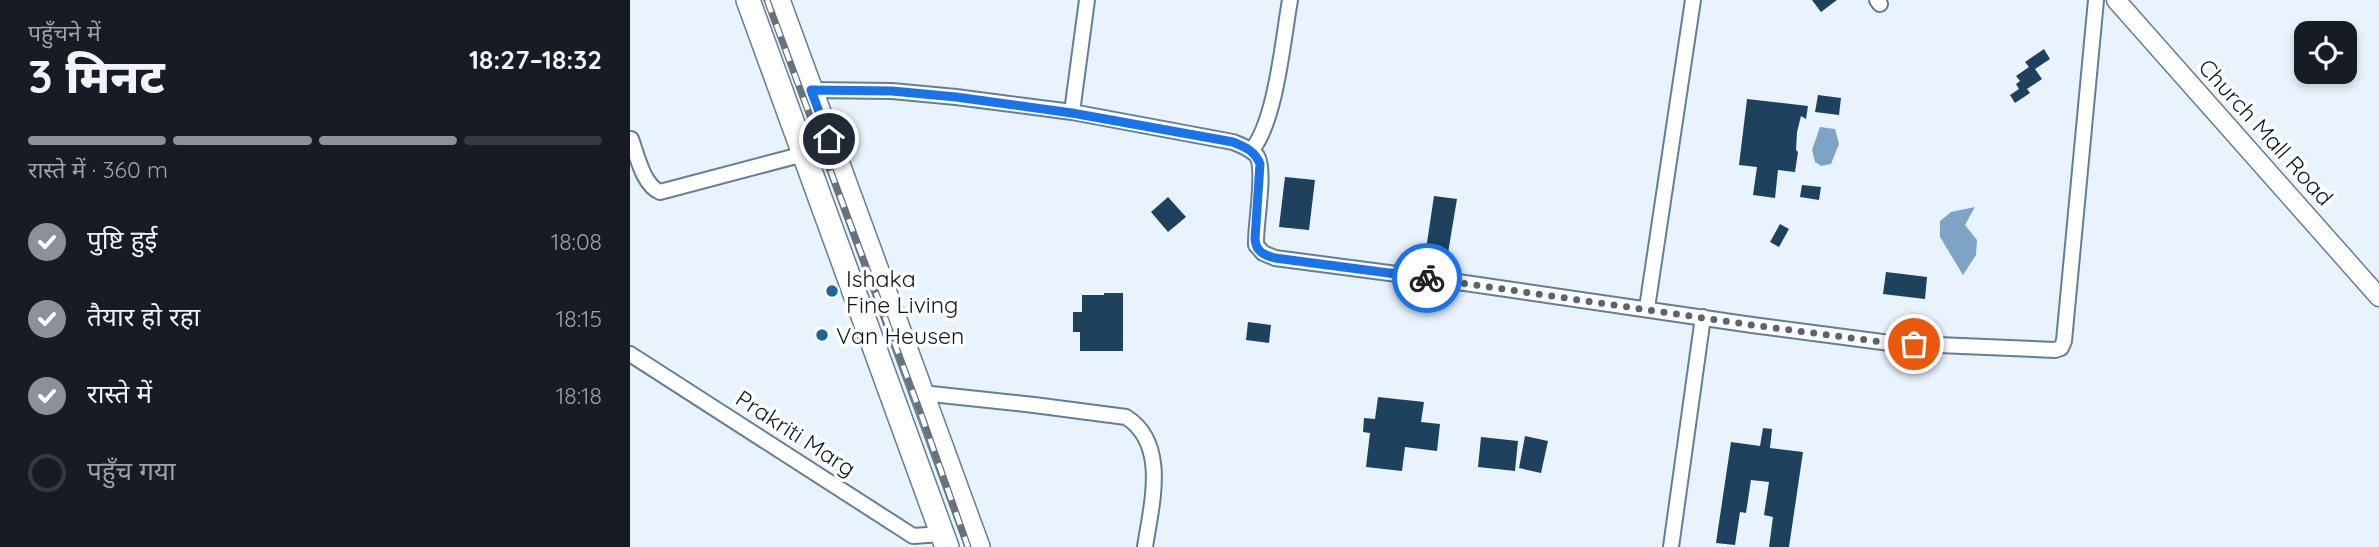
<!DOCTYPE html>
<html lang="hi">
<head>
<meta charset="utf-8">
<style>
	body { margin:0; font-family:Quicksand,"Noto Sans Devanagari",sans-serif; background:#20242c; color:#f1f3f6; height:100vh; display:flex; flex-direction:column; font-size:26px; white-space:nowrap }
	* { box-sizing:border-box; margin:0 }
	p { font-size:23px; color:#9ea1a6 }
	.icon { flex:none; width:38px; height:38px; fill:none; stroke:currentColor; stroke-width:2; stroke-linecap:round; stroke-linejoin:round }
	.map { position:relative; flex:1; overflow:hidden }
	.side { display:flex; flex-direction:column; background:#171b24; width:630px }
	.side>* { flex:none }
	.buttons { position:absolute; left:1664px; top:21px; display:grid; gap:14px }
	.buttons a { display:grid; place-items:center; width:63px; height:63px; border-radius:14px; background:#171b24; box-shadow:0 4px 10px #0003; font-size:35px }
	.pin { position:absolute; display:grid; place-items:center; width:60px; height:60px; color:#fff; margin:-30px; border:4px solid #fff; border-radius:50%; box-shadow:0 2px 7px #0007 }
	.courier { position:absolute; display:grid; place-items:center; width:70px; height:70px; margin:-35px; border:5px solid #1a73e8; border-radius:50%; background:#fff; color:#222; box-shadow:0 2px 9px #0007 }
	.overview em { font-style:normal; font-weight:800 }
	.overview div { display:flex; flex-direction:column-reverse }
	.overview { display:flex; align-items:center; justify-content:space-between; height:119px; padding:0 28px }
	h1 { font-size:46px; font-weight:800; line-height:52px }
	.bar { display:grid; grid-template-columns:repeat(4,1fr); gap:10px 7px; align-content:center; height:84px; padding:0 28px }
	.bar i { height:9px; border-radius:5px; background:#363941 }
	.bar .current { background:#8c9099 }
	.bar p { grid-column:span 4 }
	ol { padding:0 28px; list-style:none }
	li { display:flex; align-items:center; gap:21px; height:77px }
	li p { margin-inline-start:auto }
	li .icon { padding:7px; border-radius:50%; background:#8c9099; color:#fff; stroke-width:4 }
	li:last-child { color:#9ea1a6 }
	li i { width:38px; height:38px; border:4px solid #363941; border-radius:50% }
	main { display:flex; flex:1; min-height:0 }
	.map>svg:first-child { display:block }
	.water { fill:#7ea4c5 }
	.building { fill:#1e415e }
	.lines { fill:none; stroke-linecap:round; stroke-linejoin:round }
	.minor-casing { stroke:#647e95; stroke-width:18 }
	.tertiary-casing { stroke:#647e95; stroke-width:21 }
	.trunk-casing { stroke:#647e95; stroke-width:26 }
	.minor { stroke:#fff; stroke-width:14 }
	.tertiary { stroke:#fff; stroke-width:18 }
	.trunk { stroke:#fff; stroke-width:23 }
	.rail-casing { stroke:#67727c; stroke-width:7 }
	.rail { stroke:#fff; stroke-width:4.5; stroke-dasharray:13; stroke-linecap:butt }
	.done { stroke:#5a646e; stroke-width:7; stroke-dasharray:0 12.6 }
	.route { stroke:#1a73e8; stroke-width:9 }
	.poi-dot { fill:#1d6498; stroke:#fff; stroke-width:2.5 }
	.labels { text-anchor:middle; dominant-baseline:central; stroke-width:7; stroke-linejoin:round; paint-order:stroke }
	.street-label { font-size:23px; fill:#0d1720; stroke:#fff }
	.poi-label { font-size:23px; fill:#0d1720; stroke:#fff; text-anchor:start }
</style>
</head>
<body>
<main>
<section class="side">
<div class="overview"><div><h1>3 मिनट</h1><p>पहुँचने में</p></div><em>18:27–18:32</em></div>
<div class="bar"><i class="current"></i><i class="current"></i><i class="current"></i><i></i><p>रास्ते में · 360 m</p></div>
<ol>
<li><svg class="icon" aria-label="check" viewBox="0 0 24 24"><path d="M5 12l5 5 9-10"/></svg>पुष्टि हुई<p>18:08</p></li>
<li><svg class="icon" aria-label="check" viewBox="0 0 24 24"><path d="M5 12l5 5 9-10"/></svg>तैयार हो रहा<p>18:15</p></li>
<li><svg class="icon" aria-label="check" viewBox="0 0 24 24"><path d="M5 12l5 5 9-10"/></svg>रास्ते में<p>18:18</p></li>
<li><i></i>पहुँच गया</li>
</ol>
</section>
<div class="map">
<svg width="1749" height="547" viewBox="0 0 1749 547">
	<rect width="100%" height="100%" fill="#e8f3fe"/>
	<path class="water" d="M1190,127L1205,129L1209,144L1201,164L1191,166L1185,162L1182,150Z
		M1345,207L1335,225L1347,240L1346,255L1333,275L1310,237V221L1321,212Z"/>
	<path class="building" d="M1182,0H1207L1191,12Z
		M1414,49L1420,59L1405,69L1412,79L1397,89L1400,93L1385,103L1380,95L1389,89L1386,84L1390,81L1386,76L1399,67L1395,62Z
		M1188,95L1211,98L1209,115L1185,112Z
		M1117,99L1178,106L1176,119L1171,116L1167,132L1166,150L1168,152L1165,172L1148,170L1145,198L1123,195L1127,167L1109,165Z
		M655,177L685,180L679,230L649,227Z
		M1172,185L1191,187L1189,200L1170,197Z
		M804,196L827,199L817,259L795,256Z
		M538,197L556,217L538,232L521,212Z
		M1150,224L1159,229L1149,247L1140,242Z
		M1256,272L1297,277L1295,299L1253,294Z
		M474,293H493V351H450V332H443V312H452V295H474Z
		M618,322L641,325L639,343L616,340Z
		M748,397L794,402L791,422L810,424L807,451L775,447L772,471L736,467L740,433L733,432L734,418L745,419Z
		M1133,428L1142,429L1140,448L1173,452L1159,547H1139L1143,517L1134,515L1139,482L1121,480L1116,513L1110,512L1105,545L1086,543L1101,442L1130,446Z
		M895,436L918,441L911,473L889,468Z
		M851,437L888,441L885,471L848,467Z"/>
	<g class="lines">
		<g class="minor-casing">
			<path id="minor" d="M1247,0L1250,4
				M181,90L262,91L326,97L442,112L603,142C611,145 621,149 627,156C636,170 625,226 626,245L633,253L645,258L828,282L1122,325L1260,343L1425,350L1431,348L1434,341L1466,0
				M442,112L457,0
				M1,139C7,155 13,185 30,192L174,154
				M621,151C646,122 653,39 660,0
				M1017,308L1063,0
				M0,354L283,536L312,534
				M292,393L404,405L496,417C539,444 521,506 515,547
				M1041,547L1073,317"/>
		</g>
		<g class="tertiary-casing">
			<path id="tertiary" d="M1486,0L1749,297"/>
		</g>
		<g class="trunk-casing">
			<path id="trunk" d="M118,0L317,547
				M148,0L348,547"/>
		</g>
		<use href="#minor" class="minor"/>
		<use href="#tertiary" class="tertiary"/>
		<use href="#trunk" class="trunk"/>
		<g class="rail-casing">
			<path id="rail" d="M137,0L292,417L338,547"/>
		</g>
		<use href="#rail" class="rail"/>
	</g>
	<g class="lines">
		<path class="done" d="M797,278L1122,325L1260,343L1284,344"/>
		<path class="route" d="M199,139L181,90L262,91L326,97L442,113L603,142C615,147 625,151 630,164L625,239C626,252 634,255 645,258L797,278"/>
	</g>
	<g class="poi-dot">
		<circle cx="202" cy="291" r="7"/>
		<circle cx="192" cy="335" r="7"/>
	</g>
	<g class="labels">
		<g class="street-label">
			<text transform="translate(1636 132) rotate(48)">Church Mall Road</text>
			<text transform="translate(166 433) rotate(33)">Prakriti Marg</text>
		</g>
		<g class="poi-label">
			<text x="216" y="278">Ishaka<tspan x="216" dy="26">Fine Living</tspan></text>
			<text x="206" y="335">Van Heusen</text>
		</g>
	</g>
</svg>
<div class="buttons">
<a><svg class="icon" aria-label="locate" viewBox="0 0 24 24"><circle cx="12" cy="12" r="6"/><path d="M12 2v4M12 18v4M2 12h4M18 12h4"/></svg></a>
</div>
<div class="pin" style="left:1284px;top:344px;background:#ea580c"><svg class="icon" aria-label="bag" viewBox="0 0 24 24"><path d="M5 8h14l-1 12H6zM9 8a3 3 0 0 1 6 0"/></svg></div>
<div class="pin" style="left:199px;top:139px;background:#1f2937"><svg class="icon" aria-label="home" viewBox="0 0 24 24"><path d="M3 11l9-7 9 7M6 9v11h12V9"/></svg></div>
<div class="courier" style="left:797px;top:278px"><svg class="icon" aria-label="bike" viewBox="0 0 24 24"><circle cx="6" cy="16" r="4"/><circle cx="18" cy="16" r="4"/><path d="M6 16l4-8h5l3 8M10 8l3 8H6M13 5h3"/></svg></div>
</div>
</main>
</body>
</html>
